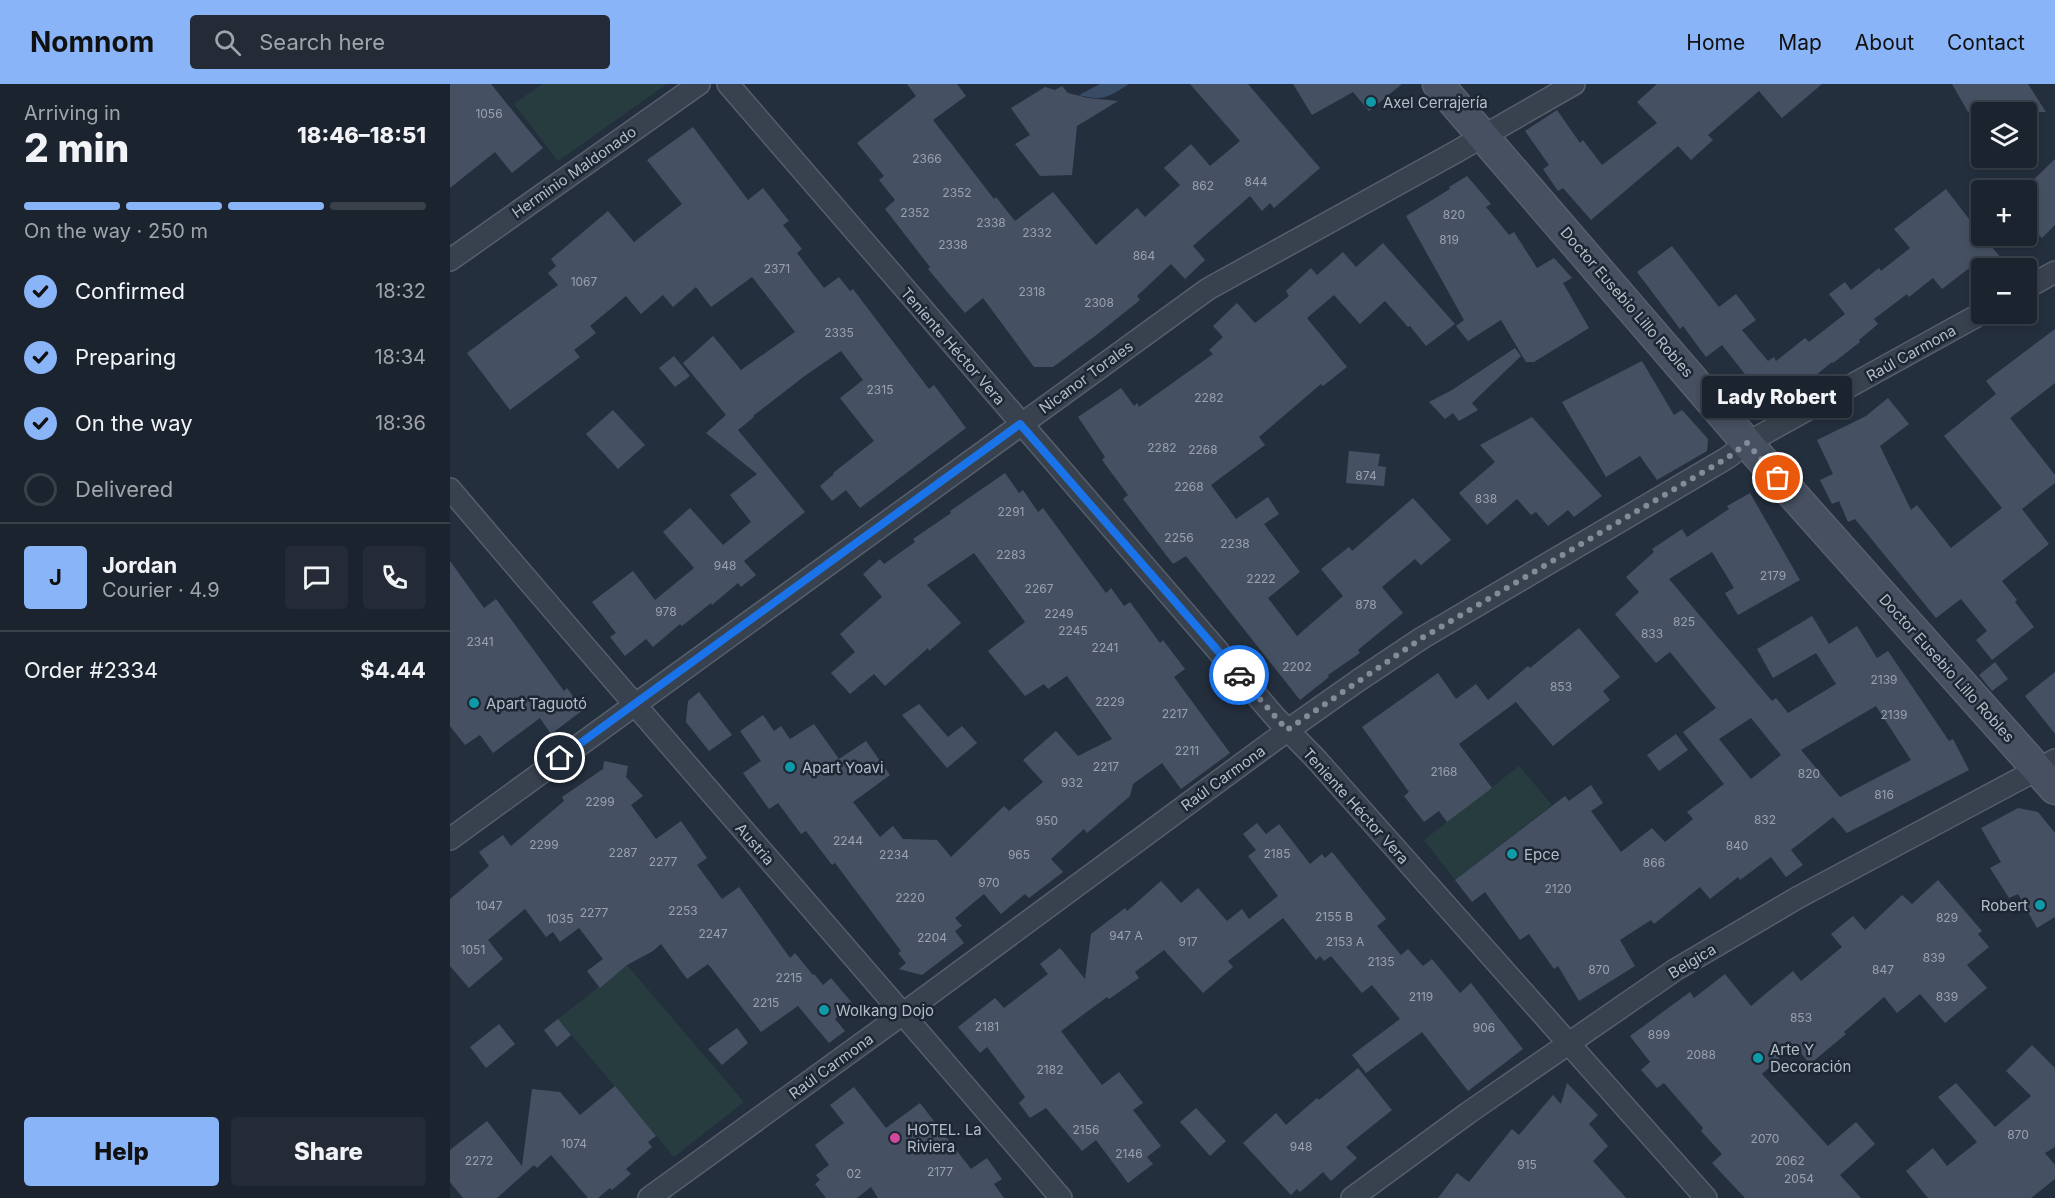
<!DOCTYPE html>
<html lang="en">
<head>
<meta charset="utf-8">
<style>
	body { margin:0; font-family:Inter,sans-serif; background:#242b36; color:#f1f3f6; height:100vh; display:flex; flex-direction:column; font-size:22px; white-space:nowrap }
	* { box-sizing:border-box; margin:0 }
	p { font-size:20px; color:#a0a4aa }
	.icon { flex:none; width:33px; height:33px; fill:none; stroke:currentColor; stroke-width:2; stroke-linecap:round; stroke-linejoin:round }
	.map { position:relative; flex:1; overflow:hidden }
	.sheet { display:flex; flex-direction:column; background:#1b232e; width:450px }
	.sheet>* { flex:none }
	.buttons { position:absolute; left:1521px; top:18px; display:grid; gap:12px }
	.buttons a { display:grid; place-items:center; width:66px; height:66px; border-radius:6px; background:#1b232e; box-shadow:0 3px 9px #0003,0 0 0 2px #39404a; font-size:30px }
	.pin { position:absolute; display:grid; place-items:center; width:51px; height:51px; color:#fff; margin:-26px; border:3px solid #fff; border-radius:50%; box-shadow:0 2px 6px #0007 }
	.courier { position:absolute; display:grid; place-items:center; width:60px; height:60px; margin:-30px; border:4px solid #1a73e8; border-radius:50%; background:#fff; color:#222; box-shadow:0 2px 8px #0007 }
	.bubble { position:absolute; height:42px; border-radius:6px; background:#1b232e; box-shadow:0 3px 9px #0003,0 0 0 2px #39404a; font-size:20px; font-weight:800; line-height:42px; text-align:center }
	.summary em { font-style:normal; font-weight:800 }
	.summary div { display:flex; flex-direction:column-reverse }
	.summary { display:flex; align-items:center; justify-content:space-between; height:102px; padding:0 24px }
	h1 { font-size:39px; font-weight:800; line-height:45px }
	.bar { display:grid; grid-template-columns:repeat(4,1fr); gap:9px 6px; align-content:center; height:72px; padding:0 24px }
	.bar i { height:8px; border-radius:4px; background:#39404a }
	.bar .active { background:#8ab4f8 }
	.bar p { grid-column:span 4 }
	.line { display:flex; align-items:center; gap:15px; padding:0 24px; border-top:2px solid #39404a }
	.line div { flex:1 }
	.round { display:grid; place-items:center; flex:none; width:63px; height:63px; border-radius:6px; background:#242b36 }
	ol { padding:0 24px; list-style:none }
	li { display:flex; align-items:center; gap:18px; height:66px }
	li p { margin-inline-start:auto }
	li .icon { padding:6px; border-radius:50%; background:#8ab4f8; color:#111; stroke-width:4 }
	li:last-child { color:#a0a4aa }
	li i { width:33px; height:33px; border:3px solid #39404a; border-radius:50% }
	.button { display:flex; gap:12px; margin-top:auto; padding:12px 24px }
	.button a { flex:1; height:69px; border-radius:6px; background:#8ab4f8; color:#111; font-size:24px; font-weight:800; line-height:69px; text-align:center }
	.button a+a { background:#242b36; color:#f1f3f6 }
	header { display:flex; align-items:center; gap:36px; box-sizing:border-box; height:84px; padding:0 30px; background:#8ab4f8; color:#111 }
	header strong { font-size:28px }
	nav { display:flex; gap:33px; margin-inline-start:auto; font-size:21px }
	.search { width:420px; height:54px; background:#242b36; display:flex; align-items:center; gap:15px; box-sizing:border-box; padding:0 21px; border-radius:6px; color:#a0a4aa; font-size:22px }
	main { display:flex; flex:1; min-height:0 }
	.map>svg:first-child { display:block }
	.green { fill:#263c3f }
	.water { fill:#394c67 }
	.building { fill:#455162; fill-rule:evenodd }
	.lines { fill:none; stroke-linecap:round; stroke-linejoin:round }
	.minor-casing { stroke:#565f6c; stroke-width:24 }
	.secondary-casing { stroke:#565f6c; stroke-width:33 }
	.minor { stroke:#38414e; stroke-width:21 }
	.secondary { stroke:#465061; stroke-width:30 }
	.done { stroke:#828b98; stroke-width:6; stroke-dasharray:0 10.8 }
	.route { stroke:#1a73e8; stroke-width:8 }
	.culture-dot { fill:#0f9aa8; stroke:#1d2633; stroke-width:2 }
	.hotel-dot { fill:#d1479c; stroke:#1d2633; stroke-width:2 }
	.labels { text-anchor:middle; dominant-baseline:central; stroke-width:5; stroke-linejoin:round; paint-order:stroke }
	.number-label { font-size:12px; fill:#98a1af }
	.poi-label { font-size:15px; fill:#b4bcc9; stroke:#1d2633; text-anchor:start }
	.street-label { font-size:15px; fill:#b4bcc9; stroke:#1d2633 }
</style>
</head>
<body>
<header>
<strong>Nomnom</strong>
<div class="search"><svg class="icon" aria-label="search" viewBox="0 0 24 24"><circle cx="10" cy="10" r="6"/><path d="M15 15l6 6"/></svg>Search here</div>
<nav><a>Home</a><a>Map</a><a>About</a><a>Contact</a></nav>
</header>
<main>
<section class="sheet">
<div class="summary"><div><h1>2 min</h1><p>Arriving in</p></div><em>18:46–18:51</em></div>
<div class="bar"><i class="active"></i><i class="active"></i><i class="active"></i><i></i><p>On the way · 250 m</p></div>
<ol>
<li><svg class="icon" aria-label="check" viewBox="0 0 24 24"><path d="M5 12l5 5 9-10"/></svg>Confirmed<p>18:32</p></li>
<li><svg class="icon" aria-label="check" viewBox="0 0 24 24"><path d="M5 12l5 5 9-10"/></svg>Preparing<p>18:34</p></li>
<li><svg class="icon" aria-label="check" viewBox="0 0 24 24"><path d="M5 12l5 5 9-10"/></svg>On the way<p>18:36</p></li>
<li><i></i>Delivered</li>
</ol>
<div class="line" style="height:108px"><b class="round" style="background:#8ab4f8;color:#111">J</b><div><b>Jordan</b><p>Courier · 4.9</p></div><a class="round"><svg class="icon" aria-label="chat" viewBox="0 0 24 24"><path d="M4 5h16v11H9l-5 4z"/></svg></a><a class="round"><svg class="icon" aria-label="phone" viewBox="0 0 24 24"><path d="M5 4h4l2 5-3 2q2 4 5 5l2-3 5 2v4C11 20 4 13 5 4z"/></svg></a></div>
<div class="line" style="height:78px"><div>Order #2334</div><b>$4.44</b></div>
<div class="button"><a>Help</a><a>Share</a></div>
</section>
<div class="map">
<svg width="1605" height="1114" viewBox="0 0 1605 1114">
	<rect width="100%" height="100%" fill="#242f3e"/>
	<path class="green" d="M92,0H217L108,77L64,20Z
		M1069,682L1102,721L1005,796L974,756Z
		M177,881L294,1018L224,1073L108,935Z"/>
	<path class="water" d="M650,0H679C660,12 653,18 629,11Z"/>
	<path class="building" d="M0,0H41L93,64L62,89L45,68L0,104Z
		M457,0H507L516,12L483,36L544,115L546,113L565,137L603,108L646,161L687,124L695,133L730,101L714,84L741,60L760,82L790,57L740,0H798L870,84L824,124L820,119L812,127L800,112L743,162L755,176L735,195L721,180L687,212L690,216L649,249L603,283H584L533,214L515,229L478,185L480,183L435,125L445,116L429,96L434,92L407,59L466,12Z
		M843,0H952L919,27L903,8L862,31Z
		M1207,0H1372L1332,34L1309,7L1258,51L1263,56L1241,76L1228,62L1141,136L1113,104L1108,107L1093,85L1099,81L1075,47L1107,26L1130,59L1133,56L1152,81L1207,39L1187,18Z
		M1502,0H1578L1596,28H1518Z
		M612,2L618,9L638,14L668,17L627,42L622,91L590,92L565,60L580,51L561,24L595,3L605,6Z
		M243,43L298,116L313,104L339,137L333,141L352,165L347,169L374,204L389,193L400,207L403,205L479,305L484,301L516,344L410,424L396,406L382,417L370,402L384,390L383,389L424,357L390,314L413,296L391,267L356,291L303,332L304,333L288,346L355,428L294,477L306,491L291,503L288,499L262,521L261,519L232,542L230,540L203,563L196,555L175,572L160,553L166,549L142,518L183,487L205,516L244,484L213,448L240,424L273,461L301,438L280,411L307,390L256,349L276,331L233,279L263,252L291,286L345,248L302,193L261,223L246,203L223,223L213,211L191,230L176,212L140,242L146,249L124,266L130,273L60,326L17,269L108,201L98,189L106,182L101,175L158,127L184,158L232,120L197,76Z
		M1605,75V141L1592,154L1576,138V103Z
		M1017,92L1041,120L1036,123L1059,151L1064,148L1087,184L1104,174L1122,194L1113,199L1139,244L1084,278H1076L1051,236L1018,257L1006,242L1014,236L956,132L1000,105L999,103Z
		M1496,105L1532,152L1560,184H1524L1522,182L1492,205L1483,194L1459,213L1457,210L1424,235L1428,240L1409,256L1410,258L1383,279L1382,278L1354,301L1348,294L1317,318L1272,261L1256,273L1233,242L1230,245L1187,188L1222,162L1269,223L1286,210L1306,236L1292,246L1318,277L1324,273L1326,277L1355,254L1359,258L1395,230L1379,210L1395,198L1401,206L1429,184L1431,187L1460,164L1444,145Z
		M933,159L1005,240L976,262L960,242L958,243L935,217L910,240L884,211L857,234L897,283L873,302L871,300L809,353L815,361L761,401L786,435L818,413L829,430L814,440L850,488L818,514L847,552L893,512L871,485L899,463L902,467L963,414L1001,456L971,481L965,475L932,503L953,529L908,566L910,569L878,591L879,593L850,616L736,472L723,480L673,415L678,411L652,376L655,373L628,333L671,304L684,322L687,319L689,323L763,270L759,266L773,253L763,242L787,219L805,239L839,212L836,207L861,184L867,191L893,168L906,183Z
		M1605,245V299L1560,334L1605,391V399L1572,425L1599,460L1552,497L1567,516L1565,518L1584,543L1542,576L1526,556L1537,547L1511,515L1486,534L1405,435L1398,438L1389,417L1382,420L1370,396L1383,390L1367,356L1416,332L1438,314L1459,340L1430,362L1461,426L1467,421L1501,464L1552,424L1494,352L1546,310L1536,297Z
		M1065,264L1071,272L1022,319L1028,326L1009,337L1003,329L995,335L979,318L1002,306Z
		M224,272L240,292L225,303L209,284Z
		M1192,277L1224,331L1232,326L1258,355L1257,367L1207,396L1190,372L1156,393L1112,318Z
		M163,326L195,361L168,385L136,350Z
		M1082,333L1152,412L1124,433L1118,426L1098,442L1086,428L1081,431L1067,415L1037,441L1009,409L1045,378L1030,361Z
		M899,367L930,370L928,382L936,383L934,402L896,399Z
		M555,389L569,409L573,406L588,428L593,424L656,509L661,504L674,522L680,518L710,559L713,556L735,585L724,593L780,669L731,705L712,679L683,700L680,712L637,749L634,745L601,775L613,788L579,814L575,810L551,830L534,810L505,834L512,842L505,847L514,859L472,891L449,885L456,879L448,869L451,867L385,779L382,781L356,747L351,750L328,719L319,725L293,689L311,677L290,647L313,631L324,647L331,642L340,655L364,640L389,675L416,657L440,691L403,718L430,753L443,742L453,755L487,756L501,773L554,722L559,727L593,698L573,676L606,647L628,672L662,655L617,592L598,605L594,600L575,612L538,567L575,538L524,469L477,501L511,539L479,567L478,564L435,602L424,590L400,610L381,589L405,568L390,550L432,513L413,490L430,475L434,480L465,458L463,455L501,429L500,427Z
		M1300,409L1350,496L1288,531L1275,509L1284,504L1262,468L1219,495L1322,617L1326,614L1338,629L1386,600L1366,569L1323,594L1307,565L1362,532L1379,560L1407,542L1427,574L1438,567L1499,657L1503,655L1519,686L1397,749L1383,733L1341,766L1353,781L1336,793L1321,773L1290,796L1288,793L1260,815L1250,803L1204,840L1201,836L1170,856L1185,882L1129,917L1108,882L1104,885L1079,850L1070,856L1035,808L1022,818L1005,796L1115,712L1119,717L1141,701L1153,719L1141,727L1171,768L1202,744L1215,758L1243,735L1237,728L1274,700L1233,648L1266,624L1220,568L1206,579L1165,530L1189,508L1176,493L1204,468L1202,465L1232,445L1237,453L1279,425L1277,422ZM1426,622L1461,676L1390,713L1351,666ZM1301,634L1331,671L1301,695L1269,655Z
		M0,477L34,524L46,515L114,607L117,604L133,626L101,650L90,634L43,669L30,651L15,661L0,642Z
		M1129,544L1170,593L1153,607L1160,616L1103,662L1066,618L1009,660L1042,704L997,738L989,727L974,738L954,712L959,708L912,643L988,589L1006,615L1026,600L1038,616L1078,582L1080,584Z
		M1545,578L1558,595L1542,607L1529,591Z
		M1605,588V650L1575,612Z
		M249,608L282,651L259,667L236,638L238,617Z
		M469,620L498,653L512,642L527,659L497,684L452,631Z
		M1226,650L1238,666L1209,687L1197,671Z
		M154,677L178,682L176,693L193,712L181,721L206,755L231,737L257,774L247,781L272,815L289,803L340,874L345,869L363,891L364,890L373,901L381,894L403,920L385,935L395,947L379,959L348,922L311,948L258,880L237,895L211,860L203,867L177,881L150,904L137,887L153,875L129,844L110,858L103,848L96,853L75,825L38,856L53,875L19,904L0,882V815L39,782L29,768L53,751L61,762L114,717L112,713L153,685Z
		M1568,724L1588,728L1605,749V833L1587,844L1568,810L1559,814L1540,784L1551,778L1531,744Z
		M807,739L816,750L829,740L860,780L872,770L875,774L882,768L936,835L927,842L951,871L958,865L973,882L982,875L1010,909L1021,899L1073,965L1018,1007L972,948L916,989L902,971L950,935L922,901L912,909L881,872L874,877L870,872L866,876L833,834L778,877L783,883L753,909L714,866L685,888L689,894L659,915L657,913L611,947L652,1001L669,988L693,1019L683,1026L711,1062L697,1073L703,1080L678,1099L646,1056L632,1067L596,1024L580,1034L569,1019L575,1013L537,963L530,969L508,943L545,914L554,924L598,890L590,880L610,864L635,895L641,850L675,824L677,827L711,797L731,819L748,804L777,837L792,825L799,835L828,812L798,772L806,766L793,750Z
		M1488,796L1532,847L1528,850L1539,863L1517,881L1537,904L1495,939L1470,910L1447,929L1434,913L1394,948L1396,950L1360,980L1344,961L1312,990L1378,1062L1406,1038L1425,1060L1390,1091L1411,1114H1295L1262,1079L1272,1070L1251,1047L1253,1044L1214,999L1207,1004L1191,986L1200,978L1180,952L1240,908L1244,914L1275,890L1301,922L1343,887L1351,897L1392,863L1381,850L1403,832L1415,846L1452,811L1462,820Z
		M108,935L121,951L107,963L94,946Z
		M49,940L65,960L36,984L20,963Z
		M287,944L298,959L272,981L258,965Z
		M1582,961L1605,984V1063L1595,1069L1605,1081V1095L1581,1114H1478L1456,1087L1483,1064L1497,1082L1527,1058L1488,1013L1506,999L1545,1043L1581,1012L1556,987Z
		M908,984L942,1026L896,1063L907,1074L881,1097L873,1088L850,1108L847,1105L841,1111L793,1059L826,1029L836,1041L867,1014L869,1016Z
		M1117,999L1148,1031L1139,1040L1158,1062L1143,1077L1176,1114H988L1007,1089L1019,1098L1062,1045L1069,1051L1103,1011L1111,1020Z
		M165,1002L206,1052L198,1058L202,1063L176,1085L181,1090L162,1106L160,1104L148,1114H138L101,1071L87,1084L84,1081L47,1114H13L0,1098V1066L37,1037L72,1082L82,1005L110,1008L130,1031Z
		M404,1003L436,1044L470,1019L521,1085L537,1074L552,1095L544,1100L554,1114H428L421,1103L407,1114H376L365,1100L370,1096L366,1091L379,1081L365,1061L394,1039L380,1021Z
		M746,1024L776,1057L760,1072L730,1038Z"/>
	<g class="lines">
		<g class="minor-casing">
			<path id="minor" d="M278,0L826,634L866,675L1256,1114
				M0,176L249,0
				M1576,204L1605,188
				M0,405C202,643 409,877 611,1114
				M0,755L758,205L1004,69L1124,0
				M199,1114L454,929L838,646L909,596L972,554L1277,374L1297,359L1532,229
				M902,1114L1018,1029L1225,886L1347,814L1605,676"/>
		</g>
		<g class="secondary-casing">
			<path id="secondary" d="M988,0L1297,359L1605,705"/>
		</g>
		<use href="#minor" class="minor"/>
		<use href="#secondary" class="secondary"/>
	</g>
	<g class="lines">
		<path class="done" d="M789,591L837,646L972,554L1277,374L1297,359L1328,394"/>
		<path class="route" d="M110,674L570,340L789,591"/>
	</g>
	<g class="culture-dot">
		<circle cx="921" cy="18" r="6"/>
		<circle cx="24" cy="619" r="6"/>
		<circle cx="340" cy="683" r="6"/>
		<circle cx="1062" cy="770" r="6"/>
		<circle cx="1590" cy="821" r="6"/>
		<circle cx="374" cy="926" r="6"/>
		<circle cx="1308" cy="974" r="6"/>
	</g>
	<circle class="hotel-dot" cx="445" cy="1054" r="6"/>
	<g class="labels">
		<g class="number-label">
			<text x="39" y="29">1056</text>
			<text x="477" y="74">2366</text>
			<text x="806" y="97">844</text>
			<text x="753" y="101">862</text>
			<text x="507" y="108">2352</text>
			<text x="465" y="128">2352</text>
			<text x="1004" y="130">820</text>
			<text x="541" y="138">2338</text>
			<text x="587" y="148">2332</text>
			<text x="999" y="155">819</text>
			<text x="503" y="160">2338</text>
			<text x="694" y="171">864</text>
			<text x="327" y="184">2371</text>
			<text x="134" y="197">1067</text>
			<text x="582" y="207">2318</text>
			<text x="649" y="218">2308</text>
			<text x="389" y="248">2335</text>
			<text x="430" y="305">2315</text>
			<text x="759" y="313">2282</text>
			<text x="712" y="363">2282</text>
			<text x="753" y="365">2268</text>
			<text x="916" y="391">874</text>
			<text x="739" y="402">2268</text>
			<text x="1036" y="414">838</text>
			<text x="561" y="427">2291</text>
			<text x="729" y="453">2256</text>
			<text x="785" y="459">2238</text>
			<text x="561" y="470">2283</text>
			<text x="275" y="481">948</text>
			<text x="1323" y="491">2179</text>
			<text x="811" y="494">2222</text>
			<text x="589" y="504">2267</text>
			<text x="916" y="520">878</text>
			<text x="216" y="527">978</text>
			<text x="609" y="529">2249</text>
			<text x="1234" y="537">825</text>
			<text x="623" y="546">2245</text>
			<text x="1202" y="549">833</text>
			<text x="30" y="557">2341</text>
			<text x="655" y="563">2241</text>
			<text x="847" y="582">2202</text>
			<text x="1434" y="595">2139</text>
			<text x="1111" y="602">853</text>
			<text x="660" y="617">2229</text>
			<text x="725" y="629">2217</text>
			<text x="1444" y="630">2139</text>
			<text x="737" y="666">2211</text>
			<text x="656" y="682">2217</text>
			<text x="994" y="687">2168</text>
			<text x="1359" y="689">820</text>
			<text x="622" y="698">932</text>
			<text x="1434" y="710">816</text>
			<text x="150" y="717">2299</text>
			<text x="1315" y="735">832</text>
			<text x="597" y="736">950</text>
			<text x="398" y="756">2244</text>
			<text x="94" y="760">2299</text>
			<text x="1287" y="761">840</text>
			<text x="173" y="768">2287</text>
			<text x="827" y="769">2185</text>
			<text x="444" y="770">2234</text>
			<text x="569" y="770">965</text>
			<text x="213" y="777">2277</text>
			<text x="1204" y="778">866</text>
			<text x="539" y="798">970</text>
			<text x="1108" y="804">2120</text>
			<text x="460" y="813">2220</text>
			<text x="39" y="821">1047</text>
			<text x="233" y="826">2253</text>
			<text x="144" y="828">2277</text>
			<text x="884" y="832">2155 B</text>
			<text x="1497" y="833">829</text>
			<text x="110" y="834">1035</text>
			<text x="263" y="849">2247</text>
			<text x="676" y="851">947 A</text>
			<text x="482" y="853">2204</text>
			<text x="738" y="857">917</text>
			<text x="895" y="857">2153 A</text>
			<text x="23" y="865">1051</text>
			<text x="1484" y="873">839</text>
			<text x="931" y="877">2135</text>
			<text x="1149" y="885">870</text>
			<text x="1433" y="885">847</text>
			<text x="339" y="893">2215</text>
			<text x="971" y="912">2119</text>
			<text x="1497" y="912">839</text>
			<text x="316" y="918">2215</text>
			<text x="1351" y="933">853</text>
			<text x="537" y="942">2181</text>
			<text x="1034" y="943">906</text>
			<text x="1209" y="950">899</text>
			<text x="1251" y="970">2088</text>
			<text x="600" y="985">2182</text>
			<text x="636" y="1045">2156</text>
			<text x="1568" y="1050">870</text>
			<text x="1315" y="1054">2070</text>
			<text x="124" y="1059">1074</text>
			<text x="851" y="1062">948</text>
			<text x="679" y="1069">2146</text>
			<text x="29" y="1076">2272</text>
			<text x="1340" y="1076">2062</text>
			<text x="1077" y="1080">915</text>
			<text x="490" y="1087">2177</text>
			<text x="404" y="1089">02</text>
			<text x="1349" y="1094">2054</text>
		</g>
		<g class="poi-label">
			<text x="933" y="18">Axel Cerrajería</text>
			<text x="36" y="619">Apart Taguotó</text>
			<text x="352" y="683">Apart Yoavi</text>
			<text x="1074" y="770">Epce</text>
			<text x="1578" y="821" text-anchor="end">Robert</text>
			<text x="386" y="926">Wolkang Dojo</text>
			<text x="1320" y="965">Arte Y<tspan x="1320" dy="17">Decoración</tspan></text>
			<text x="457" y="1045">HOTEL. La<tspan x="457" dy="17">Riviera</tspan></text>
		</g>
		<g class="street-label">
			<text transform="translate(124 88) rotate(-35)">Herminio Maldonado</text>
			<text transform="translate(1177 218) rotate(49)">Doctor Eusebio Lillo Robles</text>
			<text transform="translate(503 262) rotate(49)">Teniente Héctor Vera</text>
			<text transform="translate(1461 269) rotate(-29)">Raúl Carmona</text>
			<text transform="translate(636 293) rotate(-36)">Nicanor Torales</text>
			<text transform="translate(1497 584) rotate(48)">Doctor Eusebio Lillo Robles</text>
			<text transform="translate(773 694) rotate(-36)">Raúl Carmona</text>
			<text transform="translate(906 722) rotate(48)">Teniente Héctor Vera</text>
			<text transform="translate(305 760) rotate(49)">Austria</text>
			<text transform="translate(1242 877) rotate(-31)">Belgica</text>
			<text transform="translate(381 982) rotate(-36)">Raúl Carmona</text>
		</g>
	</g>
</svg>
<div class="buttons">
<a><svg class="icon" aria-label="layers" viewBox="0 0 24 24"><path d="M12 4l9 5-9 5-9-5zM3 14l9 5 9-5"/></svg></a>
<a>+</a>
<a>−</a>
</div>
<div class="pin" style="left:1328px;top:394px;background:#ea580c"><svg class="icon" aria-label="bag" viewBox="0 0 24 24"><path d="M5 8h14l-1 12H6zM9 8a3 3 0 0 1 6 0"/></svg></div>
<div class="pin" style="left:110px;top:674px;background:#1f2937"><svg class="icon" aria-label="home" viewBox="0 0 24 24"><path d="M3 11l9-7 9 7M6 9v11h12V9"/></svg></div>
<div class="courier" style="left:789px;top:591px"><svg class="icon" aria-label="car" viewBox="0 0 24 24"><path d="M5 17H2v-5l4-1 3-4h7l3 4 3 1v5h-3M9 17h6M6 11h13"/><circle cx="7" cy="17" r="2"/><circle cx="17" cy="17" r="2"/></svg></div>
<div class="bubble" style="left:1252px;top:292px;width:150px">Lady Robert</div>
</div>
</main>
</body>
</html>
